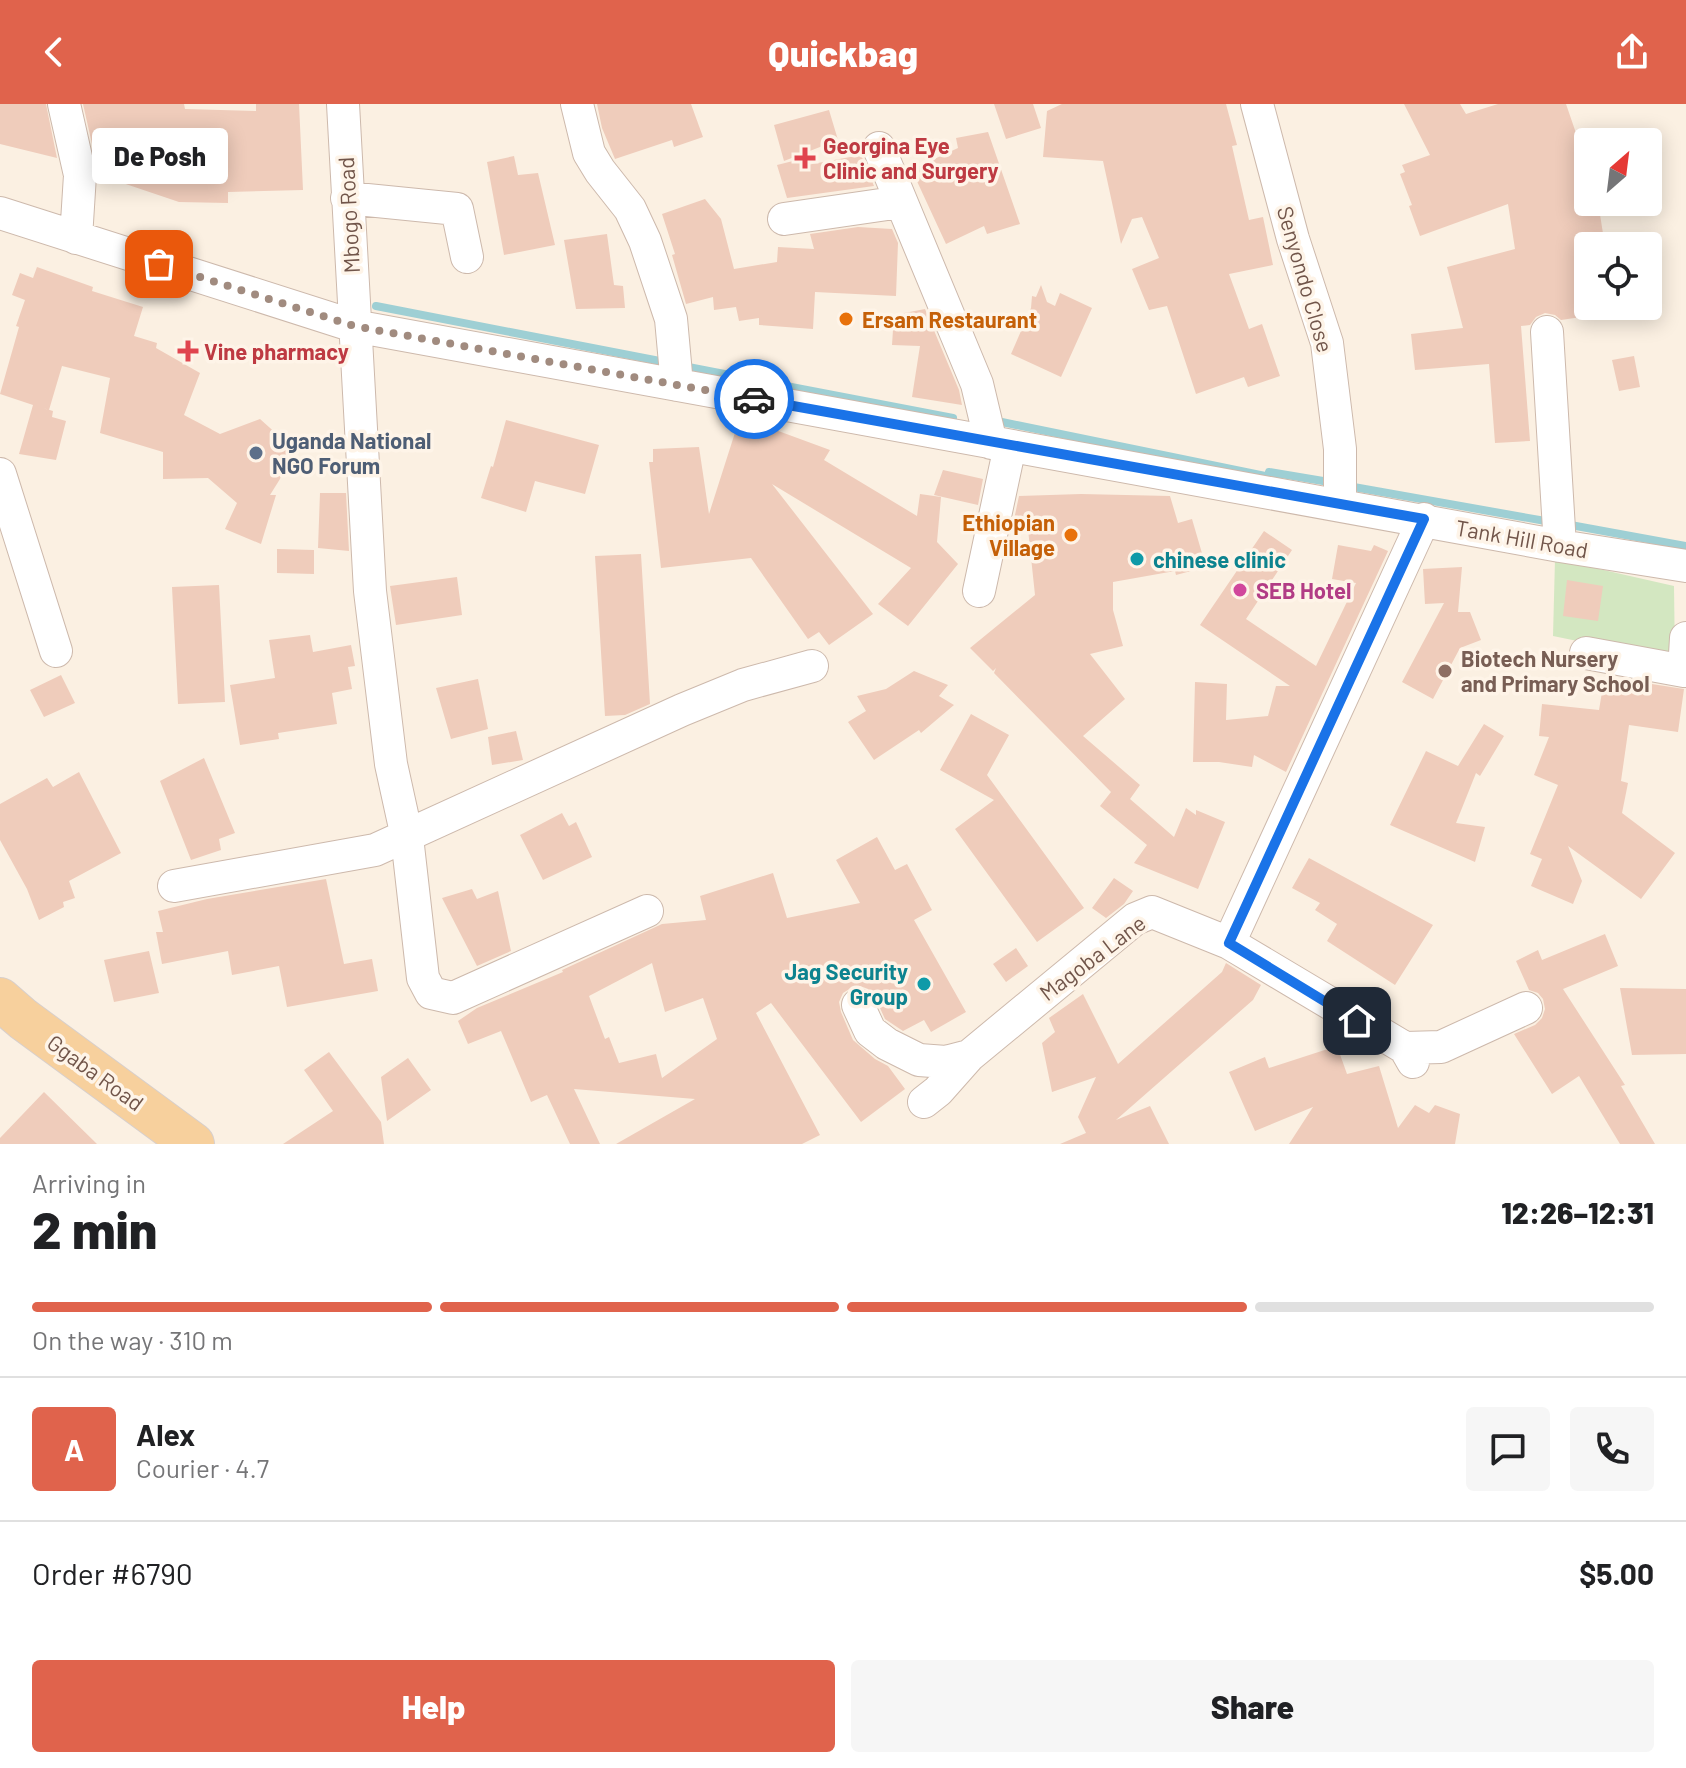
<!DOCTYPE html>
<html lang="en">
<head>
<meta charset="utf-8">
<style>
	body { margin:0; font-family:Barlow,sans-serif; background:#f6f6f6; color:#202124; height:100vh; display:flex; flex-direction:column; font-size:30px; white-space:nowrap }
	* { box-sizing:border-box; margin:0 }
	p { font-size:26px; color:#757577 }
	.icon { flex:none; width:44px; height:44px; fill:none; stroke:currentColor; stroke-width:2; stroke-linecap:round; stroke-linejoin:round }
	.map { position:relative; height:1040px; overflow:hidden }
	.drawer { display:flex; flex-direction:column; background:#fff; flex:1 }
	.drawer>* { flex:none }
	.needle { width:52px; rotate:28deg }
	.tools { position:absolute; left:1574px; top:24px; display:grid; gap:16px }
	.tools a { display:grid; place-items:center; width:88px; height:88px; border-radius:8px; background:#fff; box-shadow:0 4px 20px #0003; font-size:40px }
	.pin { position:absolute; display:grid; place-items:center; width:68px; height:68px; color:#fff; margin:-34px; border-radius:16px; box-shadow:0 4px 12px #0006 }
	.courier { position:absolute; display:grid; place-items:center; width:80px; height:80px; margin:-40px; border:6px solid #1a73e8; border-radius:50%; background:#fff; color:#222; box-shadow:0 2px 10px #0007 }
	.bubble { position:absolute; height:56px; border-radius:8px; background:#fff; box-shadow:0 4px 20px #0003; font-size:26px; font-weight:800; line-height:56px; text-align:center }
	.headline em { font-style:normal; font-weight:800 }
	.headline div { display:flex; flex-direction:column-reverse }
	.headline { display:flex; align-items:center; justify-content:space-between; height:136px; padding:0 32px }
	h1 { font-size:52px; font-weight:800; line-height:60px }
	.bar { display:grid; grid-template-columns:repeat(4,1fr); gap:12px 8px; align-content:center; height:96px; padding:0 32px }
	.bar i { height:10px; border-radius:6px; background:#e0e0e0 }
	.bar .on { background:#e0634c }
	.bar p { grid-column:span 4 }
	.line { display:flex; align-items:center; gap:20px; padding:0 32px; border-top:2px solid #e0e0e0 }
	.line div { flex:1 }
	.round { display:grid; place-items:center; flex:none; width:84px; height:84px; border-radius:8px; background:#f6f6f6 }
	.cta { display:flex; gap:16px; margin-top:auto; padding:16px 32px }
	.cta a { flex:1; height:92px; border-radius:8px; background:#e0634c; color:#fff; font-size:32px; font-weight:800; line-height:92px; text-align:center }
	.cta a+a { background:#f6f6f6; color:#202124 }
	header { display:flex; justify-content:space-between; align-items:center; height:104px; padding:0 32px; background:#e0634c; color:#fff; font-size:36px; font-weight:800 }
	.map>svg:first-child { display:block }
	.green { fill:#d3e7c1 }
	.lines { fill:none; stroke-linecap:round; stroke-linejoin:round }
	.stream { stroke:#9ecfd4; stroke-width:8 }
	.building { fill:#efccbb; fill-rule:evenodd }
	.minor-casing { stroke:#cdb9ac; stroke-width:34 }
	.major-casing { stroke:#d7cfcc; stroke-width:44 }
	.minor { stroke:#fff; stroke-width:32 }
	.major { stroke:#f7d09d; stroke-width:42 }
	.done { stroke:#a18b7f; stroke-width:8; stroke-dasharray:0 14.4 }
	.route { stroke:#1a73e8; stroke-width:10 }
	.health-dot { fill:#e0444e; stroke:#fef4e8; stroke-width:3 }
	.food-dot { fill:#e8710a; stroke:#fef4e8; stroke-width:3 }
	.service-dot { fill:#5c6f8a; stroke:#fef4e8; stroke-width:3 }
	.culture-dot { fill:#0f9aa8; stroke:#fef4e8; stroke-width:3 }
	.hotel-dot { fill:#d1479c; stroke:#fef4e8; stroke-width:3 }
	.education-dot { fill:#8d6e63; stroke:#fef4e8; stroke-width:3 }
	.labels { text-anchor:middle; dominant-baseline:central; stroke-width:7; stroke-linejoin:round; paint-order:stroke }
	.health-label { font-size:22px; font-weight:bold; fill:#be3a42; stroke:#fef4e8; text-anchor:start }
	.street-label { font-size:22px; fill:#71554a; stroke:#fef4e8 }
	.food-label { font-size:22px; font-weight:bold; fill:#c56008; stroke:#fef4e8; text-anchor:start }
	.service-label { font-size:22px; font-weight:bold; fill:#4e5e75; stroke:#fef4e8; text-anchor:start }
	.culture-label { font-size:22px; font-weight:bold; fill:#0d838f; stroke:#fef4e8; text-anchor:start }
	.hotel-label { font-size:22px; font-weight:bold; fill:#b23c85; stroke:#fef4e8; text-anchor:start }
	.education-label { font-size:22px; font-weight:bold; fill:#785e54; stroke:#fef4e8; text-anchor:start }
</style>
</head>
<body>
<header><svg class="icon" aria-label="back" viewBox="0 0 24 24"><path d="M15 5l-7 7 7 7"/></svg>Quickbag<svg class="icon" aria-label="share" viewBox="0 0 24 24"><path d="M12 15V3M7 8l5-5 5 5M5 13v7h14v-7"/></svg></header>
<div class="map">
<svg width="1686" height="1040" viewBox="0 0 1686 1040">
	<rect width="100%" height="100%" fill="#fbf0e2"/>
	<path class="green" d="M1555,455L1674,482L1675,557L1553,532Z"/>
	<g class="lines">
		<path class="stream" d="M376,202L670,259
			M683,262L953,314
			M997,317L1275,374
			M1269,368L1335,379
			M1348,382L1551,418
			M1565,420L1686,442"/>
	</g>
	<path class="building" d="M0,0H46L57,54L0,40Z
		M83,0H184L185,5L256,7V0H299L303,86L228,88V99L179,98L99,71Z
		M597,0H691L703,33L674,43L672,36L615,55L602,24Z
		M994,0H1033L1041,24L1006,35Z
		M1062,0H1226L1237,41L1232,42L1249,116L1263,113L1273,161L1229,170L1249,225L1262,220L1280,272L1248,283L1244,273L1196,290L1167,202L1149,206L1132,165L1159,154L1142,113L1132,115L1121,140L1103,57L1043,53L1047,7Z
		M1404,0H1460L1466,10L1498,0H1566L1588,64V98H1598L1605,142H1588V212L1561,216L1555,211L1545,209L1536,213L1530,221L1521,222L1530,337L1495,339L1489,260L1415,266L1411,230L1463,224L1447,163L1515,145L1508,100L1420,132L1409,102L1412,101L1400,70L1405,68L1402,61L1430,51Z
		M829,6L838,36L784,57L774,21Z
		M988,28L1020,120L987,130L984,122L946,140L915,73V64L958,44L956,34Z
		M861,51L874,82L787,94L777,61L805,54L807,61Z
		M514,52L518,71L538,69L555,141L504,151L487,58Z
		M705,95L721,115L734,165L777,158L778,143L814,145L810,130L858,123L892,125L898,139L896,192L815,188L813,225L759,221V214L739,217L736,203L714,206L713,193L686,200L672,151L675,150L662,110Z
		M607,130L614,181L623,182L625,204L576,205L564,136Z
		M37,163L93,183L92,187L143,203L134,232L157,239L156,244L200,269L184,311L220,330L260,315L289,341L280,375L270,391H276L261,440L225,425L237,399L208,374L163,375V348L100,329L110,274L62,262L49,306L43,304L53,307L52,313L66,317L56,356L19,350L33,301L0,290L19,223L16,222L25,196L12,191L20,169L33,174Z
		M1041,181L1047,198L1055,202L1060,189L1092,204L1061,273L1011,250L1031,204L1032,192L1036,193Z
		M925,205L959,286L962,301L912,293L920,242L892,241L894,211Z
		M1634,252L1640,283L1619,287L1612,256Z
		M740,313L830,346L824,356L917,412L920,390L941,393L937,438L958,460L908,522L878,500L911,464L772,380L873,510L829,541L819,528L808,535L751,454L661,464L649,358H653V345L699,343L709,410Z
		M506,316L599,341L585,390L535,377L526,408L481,394L491,362L493,363Z
		M943,366L983,375L978,401L934,391Z
		M320,389H346L349,447L318,444Z
		M1081,390L1170,392L1178,419L1192,415L1206,463L1176,471L1175,467L1113,478V506L1123,542L1090,550L1125,595L1083,632L1140,681L1130,695L1174,733L1186,704L1196,711V706L1225,718L1198,785L1134,759L1147,741L1100,702L1111,688L994,569L996,564L993,567L970,544L1035,491L1028,425H1012L1019,392Z
		M1264,427L1292,446L1246,515L1316,562L1356,479L1332,475L1338,441L1371,447L1374,441L1388,447L1286,668L1254,651L1252,663L1219,658H1193L1195,578L1227,580L1226,616L1268,612L1276,582H1290L1200,521Z
		M277,445L314,446V470L277,469Z
		M641,450L650,600L625,611L605,612L595,452Z
		M1462,463L1458,508H1470L1481,536L1460,544L1433,595L1402,578L1444,499L1425,500L1423,465Z
		M457,473L462,511L396,521L390,482Z
		M1567,476L1603,482L1598,517L1563,512Z
		M219,481L225,598L178,600L172,483Z
		M310,531L313,548L351,541L355,562L348,563L352,585L332,589L337,620L278,629L279,635L240,641L230,581L275,574L269,536Z
		M914,567L948,581L939,592L954,601L921,629L919,626L874,656L848,618L866,607L857,592L886,585Z
		M61,571L75,599L44,613L30,586Z
		M478,575L488,625L451,635L436,584Z
		M1626,576L1684,585L1678,628L1629,621L1621,677L1628,679L1622,709L1675,749L1641,795L1568,742L1582,777L1573,800L1531,782L1542,755L1530,750L1558,681L1534,671L1549,633L1539,632L1542,600L1599,606L1603,582L1625,585Z
		M971,610L1009,631L987,671L1084,804L1037,838L955,725L994,696L940,666Z
		M1484,620L1504,632L1480,672L1476,669L1456,719L1485,723L1475,758L1390,721L1426,647L1458,662Z
		M516,627L523,656L492,661L488,633Z
		M204,654L235,729L219,735L221,746L191,756L160,677Z
		M79,668L121,749L69,777L75,794L63,798L64,803L39,816L27,785L0,736V700L47,674L53,683Z
		M562,709L569,722L576,718L592,753L543,776L520,731Z
		M877,733L895,766L907,760L932,806L914,816L966,908L931,928L924,916L903,927L885,915L875,893L868,885L860,882L851,884L843,889L839,898L841,908L853,936L875,955L888,962L905,985L861,1018L771,899L756,909L820,1031L802,1040H616L695,995L574,985L600,1040H570L547,991L531,998L501,927L468,940L458,917L477,904L563,868L562,866L662,820L706,816L700,792L773,769L787,814L860,799L836,756ZM652,859L665,908L703,894L717,935L662,974L656,950L619,959L609,933L605,935L589,892Z
		M1309,754L1433,821L1395,881L1327,837L1337,820L1315,806L1320,799L1292,784Z
		M1114,774L1133,787L1124,800L1106,814L1092,804Z
		M326,775L344,860L372,855L378,887L287,903L279,862L232,871L228,847L162,860L156,828H163L158,807L207,795Z
		M472,785L477,795L498,787L511,847L477,862L442,794Z
		M1605,830L1618,862L1563,885L1625,981L1621,982L1655,1040H1620L1579,972L1552,990L1514,930L1535,921L1542,914L1545,905L1543,895L1538,889L1529,886L1516,857L1538,846L1542,856Z
		M1016,844L1028,862L1006,878L993,860Z
		M149,847L159,889L114,898L104,856Z
		M1226,859L1261,881L1253,896L1116,1016L1150,1002L1169,1040H1060L1086,1029L1078,1013L1096,973L1052,988L1042,939L1055,928L1049,914L1083,890L1118,960L1222,868Z
		M1620,884L1686,885V950L1632,951Z
		M1337,942L1347,970L1379,962L1398,1024L1415,1001L1429,1009L1435,1001L1460,1010L1455,1040H1289L1313,1003L1255,1027L1229,968L1265,953L1269,964Z
		M329,948L381,1018L384,1040H283L333,1007L304,966Z
		M408,954L431,986L387,1017L381,973Z
		M44,988L97,1040H0V1034Z"/>
	<g class="lines">
		<g class="minor-casing">
			<path id="minor" d="M64,0L80,71L76,134
				M343,0L370,487L391,660L407,733L423,874L431,889L453,894L647,807
				M577,0L589,49L600,67L630,105L645,137L671,215L677,281
				M1257,0L1293,135L1327,239L1340,345V401
				M879,44L977,280L991,339
				M347,94L457,105L467,153
				M0,109L354,222L1560,442L1686,462
				M784,115L901,98
				M1547,228L1560,442
				M0,370L56,547
				M979,487L1010,342
				M1586,549L1684,567L1686,534
				M174,782L375,746L682,606L743,581L812,562
				M1229,839L1405,944L1413,958
				M858,901L870,927L887,940L919,956L946,958L969,952L1135,815L1152,808L1229,839L1424,415
				M1405,944L1441,943L1526,904
				M924,998L938,987L969,952"/>
		</g>
		<g class="major-casing">
			<path id="major" d="M0,895L23,915L193,1040"/>
		</g>
		<use href="#minor" class="minor"/>
		<use href="#major" class="major"/>
	</g>
	<g class="lines">
		<path class="done" d="M159,160L354,222L754,295"/>
		<path class="route" d="M754,295L1424,415L1229,839L1357,917"/>
	</g>
	<g class="health-dot">
		<path d="M801 42h8v8h8v8h-8v8h-8v-8h-8v-8h8z"/>
		<path d="M184 235h8v8h8v8h-8v8h-8v-8h-8v-8h8z"/>
	</g>
	<g class="food-dot">
		<circle cx="846" cy="215" r="8"/>
		<circle cx="1071" cy="431" r="8"/>
	</g>
	<circle class="service-dot" cx="256" cy="349" r="8"/>
	<g class="culture-dot">
		<circle cx="1137" cy="455" r="8"/>
		<circle cx="924" cy="880" r="8"/>
	</g>
	<circle class="hotel-dot" cx="1240" cy="486" r="8"/>
	<circle class="education-dot" cx="1445" cy="567" r="8"/>
	<g class="labels">
		<g class="health-label">
			<text x="823" y="41">Georgina Eye<tspan x="823" dy="25">Clinic and Surgery</tspan></text>
			<text x="204" y="247">Vine pharmacy</text>
		</g>
		<g class="street-label">
			<text transform="translate(348 111) rotate(-93)">Mbogo Road</text>
			<text transform="translate(1306 175) rotate(74)">Senyondo Close</text>
			<text transform="translate(1522 434) rotate(10)">Tank Hill Road</text>
			<text transform="translate(1092 853) rotate(-37)">Magoba Lane</text>
			<text transform="translate(96 968) rotate(36)">Ggaba Road</text>
		</g>
		<g class="food-label">
			<text x="862" y="215">Ersam Restaurant</text>
			<text x="1055" y="418" text-anchor="end">Ethiopian<tspan x="1055" dy="25">Village</tspan></text>
		</g>
		<g class="service-label">
			<text x="272" y="336">Uganda National<tspan x="272" dy="25">NGO Forum</tspan></text>
		</g>
		<g class="culture-label">
			<text x="1153" y="455">chinese clinic</text>
			<text x="908" y="867" text-anchor="end">Jag Security<tspan x="908" dy="25">Group</tspan></text>
		</g>
		<g class="hotel-label">
			<text x="1256" y="486">SEB Hotel</text>
		</g>
		<g class="education-label">
			<text x="1461" y="554">Biotech Nursery<tspan x="1461" dy="25">and Primary School</tspan></text>
		</g>
	</g>
</svg>
<div class="tools">
<a><svg class="needle" viewBox="-14 -14 28 28"><path d="M0-13l5 13h-10z" fill="#e53935"/><path d="M0 13l5-13h-10z" fill="#757577"/></svg></a>
<a><svg class="icon" aria-label="locate" viewBox="0 0 24 24"><circle cx="12" cy="12" r="6"/><path d="M12 2v4M12 18v4M2 12h4M18 12h4"/></svg></a>
</div>
<div class="pin" style="left:159px;top:160px;background:#ea580c"><svg class="icon" aria-label="bag" viewBox="0 0 24 24"><path d="M5 8h14l-1 12H6zM9 8a3 3 0 0 1 6 0"/></svg></div>
<div class="pin" style="left:1357px;top:917px;background:#1f2937"><svg class="icon" aria-label="home" viewBox="0 0 24 24"><path d="M3 11l9-7 9 7M6 9v11h12V9"/></svg></div>
<div class="courier" style="left:754px;top:295px"><svg class="icon" aria-label="car" viewBox="0 0 24 24"><path d="M5 17H2v-5l4-1 3-4h7l3 4 3 1v5h-3M9 17h6M6 11h13"/><circle cx="7" cy="17" r="2"/><circle cx="17" cy="17" r="2"/></svg></div>
<div class="bubble" style="left:92px;top:24px;width:136px">De Posh</div>
</div>
<section class="drawer">
<div class="headline"><div><h1>2 min</h1><p>Arriving in</p></div><em>12:26–12:31</em></div>
<div class="bar"><i class="on"></i><i class="on"></i><i class="on"></i><i></i><p>On the way · 310 m</p></div>
<div class="line" style="height:144px"><b class="round" style="background:#e0634c;color:#fff">A</b><div><b>Alex</b><p>Courier · 4.7</p></div><a class="round"><svg class="icon" aria-label="chat" viewBox="0 0 24 24"><path d="M4 5h16v11H9l-5 4z"/></svg></a><a class="round"><svg class="icon" aria-label="phone" viewBox="0 0 24 24"><path d="M5 4h4l2 5-3 2q2 4 5 5l2-3 5 2v4C11 20 4 13 5 4z"/></svg></a></div>
<div class="line" style="height:104px"><div>Order #6790</div><b>$5.00</b></div>
<div class="cta"><a>Help</a><a>Share</a></div>
</section>
</body>
</html>
